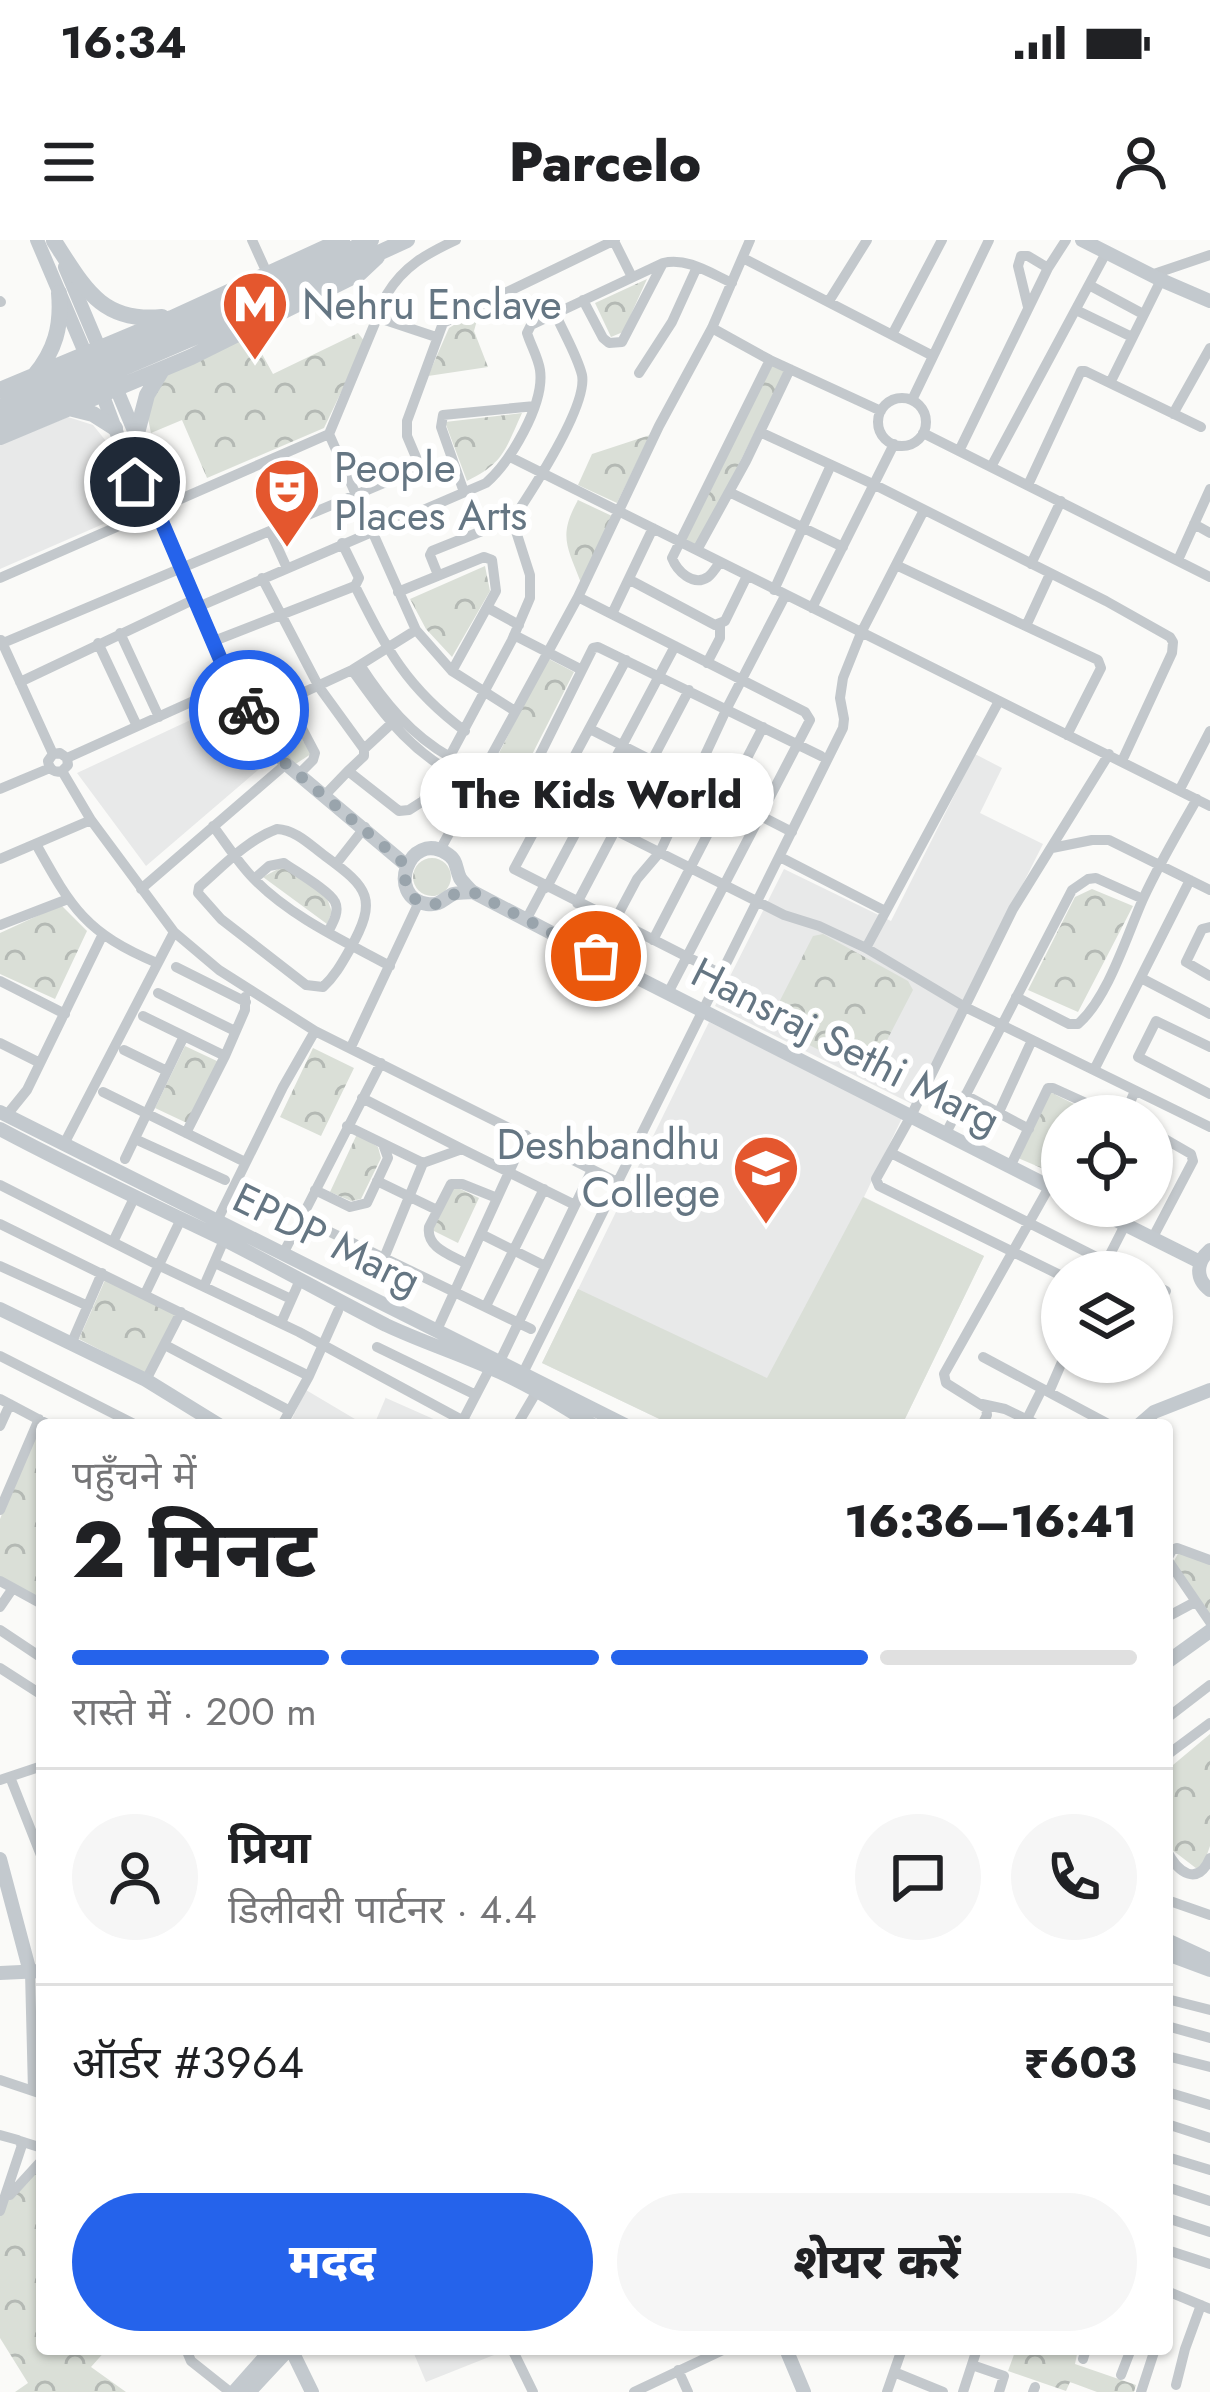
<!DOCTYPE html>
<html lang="hi">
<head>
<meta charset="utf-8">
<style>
	body { margin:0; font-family:Jost,"Noto Sans Devanagari",sans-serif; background:#f6f6f6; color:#202124; height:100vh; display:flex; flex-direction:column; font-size:45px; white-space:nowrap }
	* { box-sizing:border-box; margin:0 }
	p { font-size:39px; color:#757577 }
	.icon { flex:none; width:66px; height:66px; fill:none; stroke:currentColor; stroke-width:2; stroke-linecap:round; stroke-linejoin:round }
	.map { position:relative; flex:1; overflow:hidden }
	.side { position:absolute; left:36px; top:1179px; width:1137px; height:936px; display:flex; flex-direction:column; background:#fff; border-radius:12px; box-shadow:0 3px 9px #0004 }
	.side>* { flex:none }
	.controls { position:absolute; left:1041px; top:855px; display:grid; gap:24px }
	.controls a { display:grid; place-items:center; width:132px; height:132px; border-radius:50%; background:#fff; box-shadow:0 3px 9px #0004; font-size:60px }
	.pin { position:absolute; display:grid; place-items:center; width:102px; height:102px; color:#fff; margin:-51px; border:6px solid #fff; border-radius:50%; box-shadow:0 3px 12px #0007 }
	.courier { position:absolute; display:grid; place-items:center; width:120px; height:120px; margin:-60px; border:9px solid #2563eb; border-radius:50%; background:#fff; color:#222; box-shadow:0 3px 15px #0007 }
	.bubble { position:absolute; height:84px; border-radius:42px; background:#fff; box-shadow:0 3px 9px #0004; font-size:39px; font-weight:800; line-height:84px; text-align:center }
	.overview em { font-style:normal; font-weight:800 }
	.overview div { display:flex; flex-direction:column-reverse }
	.overview { display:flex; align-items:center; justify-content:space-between; height:204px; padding:0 36px }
	h1 { font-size:78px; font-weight:800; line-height:90px }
	.bar { display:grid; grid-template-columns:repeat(4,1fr); gap:18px 12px; align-content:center; height:144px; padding:0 36px }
	.bar i { height:15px; border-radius:9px; background:#e0e0e0 }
	.bar .selected { background:#2563eb }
	.bar p { grid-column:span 4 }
	.line { display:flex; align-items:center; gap:30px; padding:0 36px; border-top:3px solid #e0e0e0 }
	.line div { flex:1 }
	.round { display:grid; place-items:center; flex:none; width:126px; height:126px; border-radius:63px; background:#f6f6f6 }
	.primary-button { display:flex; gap:24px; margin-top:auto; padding:24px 36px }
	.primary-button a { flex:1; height:138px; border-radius:72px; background:#2563eb; color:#fff; font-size:48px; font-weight:800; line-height:138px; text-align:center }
	.primary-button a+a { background:#f6f6f6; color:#202124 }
	.status { display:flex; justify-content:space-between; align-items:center; height:84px; padding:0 60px; background:#fff; direction:ltr }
	.status svg { height:33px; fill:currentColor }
	header { display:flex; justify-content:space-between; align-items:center; height:156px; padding:0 36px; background:#fff; font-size:54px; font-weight:800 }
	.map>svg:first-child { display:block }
	.built { fill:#e8e9e9 }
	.grass { fill:#dadfd7 }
	.park { fill:url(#park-crowns) }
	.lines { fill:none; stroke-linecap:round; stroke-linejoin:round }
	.street { stroke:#c3c8cc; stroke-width:10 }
	.secondary { stroke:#c3c9ce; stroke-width:14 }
	.primary { stroke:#c3c9ce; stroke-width:16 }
	.done { stroke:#99a4ac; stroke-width:12; stroke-dasharray:0 21.6 }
	.route { stroke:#2563eb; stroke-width:15 }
	.labels { text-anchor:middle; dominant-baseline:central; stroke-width:12; stroke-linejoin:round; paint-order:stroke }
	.poi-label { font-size:42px; fill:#657683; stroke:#fff; text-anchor:start }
	.street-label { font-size:42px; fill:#657683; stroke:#fff }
</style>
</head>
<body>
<div class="status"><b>16:34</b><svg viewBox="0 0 49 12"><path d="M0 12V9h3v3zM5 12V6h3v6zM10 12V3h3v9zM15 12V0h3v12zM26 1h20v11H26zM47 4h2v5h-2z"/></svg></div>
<header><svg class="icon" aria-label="menu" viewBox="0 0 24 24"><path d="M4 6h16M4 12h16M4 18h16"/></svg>Parcelo<svg class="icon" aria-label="person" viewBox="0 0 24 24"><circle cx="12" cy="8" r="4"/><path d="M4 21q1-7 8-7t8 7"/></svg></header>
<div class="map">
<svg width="1210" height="2152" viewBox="0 0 1210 2152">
	<defs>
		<pattern id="park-crowns" width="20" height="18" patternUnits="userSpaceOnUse" patternTransform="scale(3)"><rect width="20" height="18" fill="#dadfd7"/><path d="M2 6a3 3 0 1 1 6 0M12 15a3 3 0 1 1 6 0" fill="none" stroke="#b4b9b4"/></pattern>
	</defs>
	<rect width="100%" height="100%" fill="#fafaf8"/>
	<path class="built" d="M68,177L93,185L110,206L101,211L133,271L0,329V205Z
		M229,462L272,518L146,626L77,533Z
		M975,514L1002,528L980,573L1043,604L912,864L715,766L784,629L891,681Z
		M709,782L903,876L864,957L984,1016L902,1185H672L542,1123Z
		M306,1150L365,1185H289Z
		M386,1157V1158L447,1185H374Z
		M412,2109H497L499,2113L426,2142Z"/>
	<path class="grass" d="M863,957L984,1016L902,1185H672L542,1123L578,1049L767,1138Z"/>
	<path class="park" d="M647,39L623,92L611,97L595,63Z
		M480,69L474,91L488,127L428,136L449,88Z
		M358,93L365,102L324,188L207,238L182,180L151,193L146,169L165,133L251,94L273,134Z
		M773,124L786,130L698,306L685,300Z
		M522,173C505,210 504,223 467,241L445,182Z
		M650,195L617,263L578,245L592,214Z
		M578,260L612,276L581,343C567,306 558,296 578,260Z
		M485,326L490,351L452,417L426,389L410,359Z
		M547,418L574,432L511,556L484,543Z
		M259,428L311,514L294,525L240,432Z
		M413 637a19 19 0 1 1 38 0a19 19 0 1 1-38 0Z
		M280,628H287L327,658L332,672L327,684L263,637Z
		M1092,649L1133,666L1078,772L1028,750L1075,657Z
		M61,665L87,691L55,759L0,734V693Z
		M823,694L908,741L913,750L872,829L864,833L776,788L771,778L813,696Z
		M185,806L219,822L189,884L155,868Z
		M313,808L354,828L321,896L280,877Z
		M1050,852L1086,870L1083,876H1062V916L1053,933L1018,918Z
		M357,894L378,907L381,918L361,959L351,961L330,952Z
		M454,946L479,958L458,1003L430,989Z
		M105,1040L176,1075L145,1133L79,1099Z
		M39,1184L42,1186V1358L39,1361L0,1337V1279Z
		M1179,1312L1210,1322V1381L1171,1326Z
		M1210,1494V1606L1201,1632L1171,1609L1167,1602V1530Z
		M42,1925V2109H107L91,2127L126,2152H15L28,2143L0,2098V1964Z
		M1016,2109H1060L1077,2114L1075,2124L1136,2145L1134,2152H1097L1070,2142L1066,2151L1008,2131Z"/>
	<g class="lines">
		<path class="street" d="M252,0L267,33
			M614,1L632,37
			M743,18L933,116
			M1151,35L1210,15
			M1089,45L1143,74
			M583,60L603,98L609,103L622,102L663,23
			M0,61L1,62
			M829,61L867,0
			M1028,67L1018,26L1021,16H1028L1048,28
			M1076,70L1132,97
			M379,78L436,97
			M712,88L770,120L881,171
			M893,93L942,0
			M639,133L672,82L697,27
			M1110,143L1161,40
			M878 182a24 24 0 1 1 48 0a24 24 0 1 1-48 0Z
			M912,160L989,0
			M1173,174L1210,108
			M760,192L875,245L1106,361L1170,397L1173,402L1172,413L1122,521
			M923,193L1210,337
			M329,194L416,390L452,431L515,471
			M959,211L1048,28L1066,0
			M510,217L1210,566
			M991,227L1106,13
			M1028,245L1081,131H1085L1201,187
			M464,252L441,187L443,175L535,166
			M729,252L843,307
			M511,282C529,255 588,166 582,135C577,115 563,92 555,73
			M1194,284L1210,293
			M270,291L286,326
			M342,303L359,338L355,346C387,410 407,448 465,491
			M697,310L746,221L790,129
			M1178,320L1210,249
			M720,322C718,325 711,335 708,337C693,347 677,331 672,318L770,120
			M1031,324L1061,261
			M896,325L1098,420L1101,428L1067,495
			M0,338L329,194L387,54C404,26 426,14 456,0
			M262,338L319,447L364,509V516L348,531
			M630,340L715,385L725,381L747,336
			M774,350L831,225
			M398,352L484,317L492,320L496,351L452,431
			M578,357L805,472L810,480L668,753
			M198,367L486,243C510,222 545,164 540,130C538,117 531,106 527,93L531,85L663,23C687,17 710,33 732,43
			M488,368L519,385
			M812,368L894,204
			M612,374L653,288
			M1026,386L1050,334
			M120,393L159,477
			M1,400L53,514L48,521C49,530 55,533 62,531L68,525L67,518L60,513L53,514
			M214,401L355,346
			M3,403L415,230L418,222L407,196V181L443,83L615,0
			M98,403L137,486
			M626,420L514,629L721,734
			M707,423L720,398V384
			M360,425C384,462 411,495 450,517
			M352,430C388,480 412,514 469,542C483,549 498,557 514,560L520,555L582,430L514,395
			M582,430L593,408L598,407L821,516
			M226,431C238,427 253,418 264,425L287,460L315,513L313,520L299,534
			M20,442L195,359
			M287,460L352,430L416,390
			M590,489L792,592
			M364,509L391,484
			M67,518L231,444
			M62,531L91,580L174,692L219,730L315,791L619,943
			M0,549L50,528
			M1180,549L1210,491
			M325,555L348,531L399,571L409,570L423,561L443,529L512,400L530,358V335L514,285L507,281L432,311L430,315L438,335
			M553,559L784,675L819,686L866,708L965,767L1210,887
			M213,586C226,603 238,623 254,639C291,677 344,701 390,726
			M277,589C296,590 310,605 325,616C369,648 378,659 350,709C342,723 335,736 323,747L306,745L221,679L198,653L199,647C223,626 247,600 277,589Z
			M36,604C72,669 86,693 157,723
			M1052,608L1092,600H1109L1210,650
			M440,610L578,357L659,186L712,88L750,0
			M780,617L885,671
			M0,619L91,580
			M336,624L365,587
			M254,639L269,626L284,623C295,631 330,651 335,662C340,672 332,684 328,692
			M141,649L286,524
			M577,663L689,450
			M526,680L542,650L547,647L675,406
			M0,685L68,659
			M1210,687L1202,689L1186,722L1210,736
			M653,700L763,487
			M866,708L999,461
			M596,716L637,639L660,612L727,468L785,356
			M176,727L246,762
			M1141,738L1210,774
			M0,741L65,774
			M158,753L235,791
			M1016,757L1069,784H1078C1108,758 1127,695 1143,659C1159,624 1178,592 1197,559
			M143,776L225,816L186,893
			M0,803L40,823
			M351,807L419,662
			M1210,807L1156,781L1138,817L1210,854
			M124,810L167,831
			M225,816L245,770V757
			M1094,830L1190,640
			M103,852L245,922
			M965,855L1029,889
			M362,858L462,909
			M999,872L1032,800
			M6,876L27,850L102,696
			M1124,876L1135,851
			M347,886L423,923
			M946,893L1072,650L1088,639L1096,638L1143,659
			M135,899L225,940
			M1152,899L1158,895L1191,914L1193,921L1152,999
			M64,904L174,692
			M891,913L1126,1032
			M125,919L184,796
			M1010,927L1048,848H1053L1086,863L1090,869L1087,876
			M377,941L437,970
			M0,945L158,1025L299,1092L471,1185
			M315,950L350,967L367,963L388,918L383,904
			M301,978L384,1018
			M0,984L309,1136
			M215,985L283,847L315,791
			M481,994L545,1026
			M113,1002L135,956
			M283,1014L381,823
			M215,1023L291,1059
			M467,1024C451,1015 426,1008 429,987L451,944H462L497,958
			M0,1026L88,1066
			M1101,1032L1125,985
			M1062,1036L879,946L876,939L911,876L1013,669L1109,514
			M1152,1044L1166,1051
			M204,1046L224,1000
			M145,1054L181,979
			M486,1066L544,949
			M281,1083L300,1040
			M531,1089L384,1018L423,923L462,909L575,965
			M437,1090L526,895
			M72,1102L102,1033
			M165,1105L290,1171
			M377,1107L476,1155
			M0,1116L136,1185
			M983,1117L1110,1185
			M500,1121L592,930
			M520,1139L843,488L844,479L840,458L843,438L861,393L924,270
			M146,1140L181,1072
			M1049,1152L1062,1122
			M0,1159L49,1185
			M982,1164L1005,1169L1038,1185
			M1027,1179L1042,1149
			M463,1180L490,1128
			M282,1185L309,1136L338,1071
			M517,1185L540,1146
			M982,1185L987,1175L986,1168L946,1143L944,1134L1062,924
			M0,1186L10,1164
			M0,1270L39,1179
			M1210,1320L1177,1308L1172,1310L1167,1319L1210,1382
			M0,1341L42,1364
			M0,1367L13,1348
			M1167,1377L1195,1362
			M0,1390L42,1418
			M0,1428L42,1455
			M1167,1478L1210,1445
			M1167,1515L1210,1483
			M10,1537L42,1618
			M0,1540L42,1526
			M1167,1611C1178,1633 1198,1647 1210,1618
			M1167,1660L1210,1675
			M30,1732L33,1851
			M1167,1759L1210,1770
			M1167,1786L1210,1798
			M1167,1816L1210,1827
			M0,1840L42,1854
			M1167,1852L1210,1865
			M1167,1884L1210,1898
			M0,1895L18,1900L22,1905L0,1971
			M20,1901L42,1908
			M1167,1917L1210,1930
			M1167,1947L1210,1961
			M10,1955L42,1920
			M1167,1978L1210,1992
			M1167,2010L1210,2024
			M1167,2051L1210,2069
			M186,2109L191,2121L230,2152
			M512,2109L533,2152
			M1083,2119L1086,2109
			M972,2125L1004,2136L999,2152
			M678,2130L688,2152
			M894,2132L943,2152
			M1121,2135L1131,2109
			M1176,2145L1185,2109L1201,2065
			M634,2152L725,2109
			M887,2152L902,2109
			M963,2152L977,2109
			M1033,2152L1035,2147
			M1141,2152L1155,2109"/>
		<path class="secondary" d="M37,0L89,122
			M1082,0L1161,40L1210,61
			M65,27L103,117
			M114,143L153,236L157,269
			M100,148L135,242L157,271L231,444L286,524L406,625
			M473,652C471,652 455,653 453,654C443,659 440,666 427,664C385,657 409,590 446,613C458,620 455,627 460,638C461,640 470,650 473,652L638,738L1062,953
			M0,872L625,1185
			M0,889C73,928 148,963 223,999C278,1027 331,1057 386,1085C420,1101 454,1112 488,1127C525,1142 559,1164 593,1185
			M1088,966L1200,1022
			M1210,1010C1196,1022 1195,1039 1210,1050
			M0,1069L146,1140L219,1185
			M1139,1185L1154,1172L1210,1150
			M1167,1422L1210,1391
			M0,1619L30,1732
			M1167,1700L1210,1720
			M1167,1714L1210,1730
			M0,1733L42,1731
			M291,2109L312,2152
			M786,2109L804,2152
			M234,2152L272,2109
			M249,2152L289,2109"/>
		<path class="primary" d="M54,1C84,47 101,83 162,77
			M34,136C55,111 62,86 59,53
			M0,150L172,78L342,0
			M0,167L189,86L371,0
			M69,168L93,174L115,188
			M0,181L193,98L407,0
			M0,197L191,117L360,33L377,17
			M136,197L147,155L162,130"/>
	</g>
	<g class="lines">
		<path class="done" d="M249,470L286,524L406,625C401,644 412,668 436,664C452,661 438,661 453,655C456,653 470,652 473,652L596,716"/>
		<path class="route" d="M135,242L157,271L231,444L249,470"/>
	</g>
	<defs>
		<g id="metro-pin" transform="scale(3.45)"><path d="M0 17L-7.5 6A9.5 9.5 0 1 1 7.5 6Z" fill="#e4572e" stroke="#fff"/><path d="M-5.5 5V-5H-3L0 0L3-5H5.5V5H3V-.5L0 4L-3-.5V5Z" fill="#fff"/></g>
		<g id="theatre-pin" transform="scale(3.45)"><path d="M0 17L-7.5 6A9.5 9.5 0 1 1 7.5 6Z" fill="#e4572e" stroke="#fff"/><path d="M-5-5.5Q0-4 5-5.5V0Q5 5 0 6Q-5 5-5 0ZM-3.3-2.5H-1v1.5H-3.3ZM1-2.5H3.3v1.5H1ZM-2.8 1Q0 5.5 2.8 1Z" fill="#fff"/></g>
		<g id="university-pin" transform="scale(3.45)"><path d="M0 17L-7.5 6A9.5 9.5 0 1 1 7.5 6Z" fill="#e4572e" stroke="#fff"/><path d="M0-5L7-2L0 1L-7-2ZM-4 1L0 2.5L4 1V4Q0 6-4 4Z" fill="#fff"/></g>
	</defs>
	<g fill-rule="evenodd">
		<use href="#metro-pin" x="255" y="64"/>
		<use href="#theatre-pin" x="287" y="251"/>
		<use href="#university-pin" x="766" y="928"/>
	</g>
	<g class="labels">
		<g class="poi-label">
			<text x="302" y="64">Nehru Enclave</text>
			<text x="334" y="227">People<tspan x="334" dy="48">Places Arts</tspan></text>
			<text x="720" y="904" text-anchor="end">Deshbandhu<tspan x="720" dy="48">College</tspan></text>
		</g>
		<g class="street-label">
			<text transform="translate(846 806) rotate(27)">Hansraj Sethi Marg</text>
			<text transform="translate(327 999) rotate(26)">EPDP Marg</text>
		</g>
	</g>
</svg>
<div class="controls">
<a><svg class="icon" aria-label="locate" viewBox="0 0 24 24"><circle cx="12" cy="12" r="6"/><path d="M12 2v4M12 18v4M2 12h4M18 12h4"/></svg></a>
<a><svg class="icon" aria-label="layers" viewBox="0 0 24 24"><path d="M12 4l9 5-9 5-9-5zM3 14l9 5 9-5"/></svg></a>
</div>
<div class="pin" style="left:596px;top:716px;background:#ea580c"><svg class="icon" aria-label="bag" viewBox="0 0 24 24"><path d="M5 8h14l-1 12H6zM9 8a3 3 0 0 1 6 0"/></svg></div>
<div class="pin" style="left:135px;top:242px;background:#1f2937"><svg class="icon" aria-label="home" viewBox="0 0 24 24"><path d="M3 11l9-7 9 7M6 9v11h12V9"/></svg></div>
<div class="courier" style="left:249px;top:470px"><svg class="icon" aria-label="bike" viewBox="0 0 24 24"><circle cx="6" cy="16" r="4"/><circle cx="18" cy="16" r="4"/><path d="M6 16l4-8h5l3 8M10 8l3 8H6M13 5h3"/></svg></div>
<div class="bubble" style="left:420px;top:513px;width:354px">The Kids World</div>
<section class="side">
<div class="overview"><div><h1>2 मिनट</h1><p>पहुँचने में</p></div><em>16:36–16:41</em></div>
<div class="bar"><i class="selected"></i><i class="selected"></i><i class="selected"></i><i></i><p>रास्ते में · 200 m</p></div>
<div class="line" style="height:216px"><a class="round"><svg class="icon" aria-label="person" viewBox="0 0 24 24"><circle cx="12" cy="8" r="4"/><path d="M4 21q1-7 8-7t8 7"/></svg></a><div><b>प्रिया</b><p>डिलीवरी पार्टनर · 4.4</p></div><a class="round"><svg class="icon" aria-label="chat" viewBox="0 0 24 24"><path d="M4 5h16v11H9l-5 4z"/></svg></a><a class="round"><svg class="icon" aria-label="phone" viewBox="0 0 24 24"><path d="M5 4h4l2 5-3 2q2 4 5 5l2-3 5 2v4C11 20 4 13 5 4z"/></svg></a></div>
<div class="line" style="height:156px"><div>ऑर्डर #3964</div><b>₹603</b></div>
<div class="primary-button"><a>मदद</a><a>शेयर करें</a></div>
</section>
</div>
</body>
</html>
